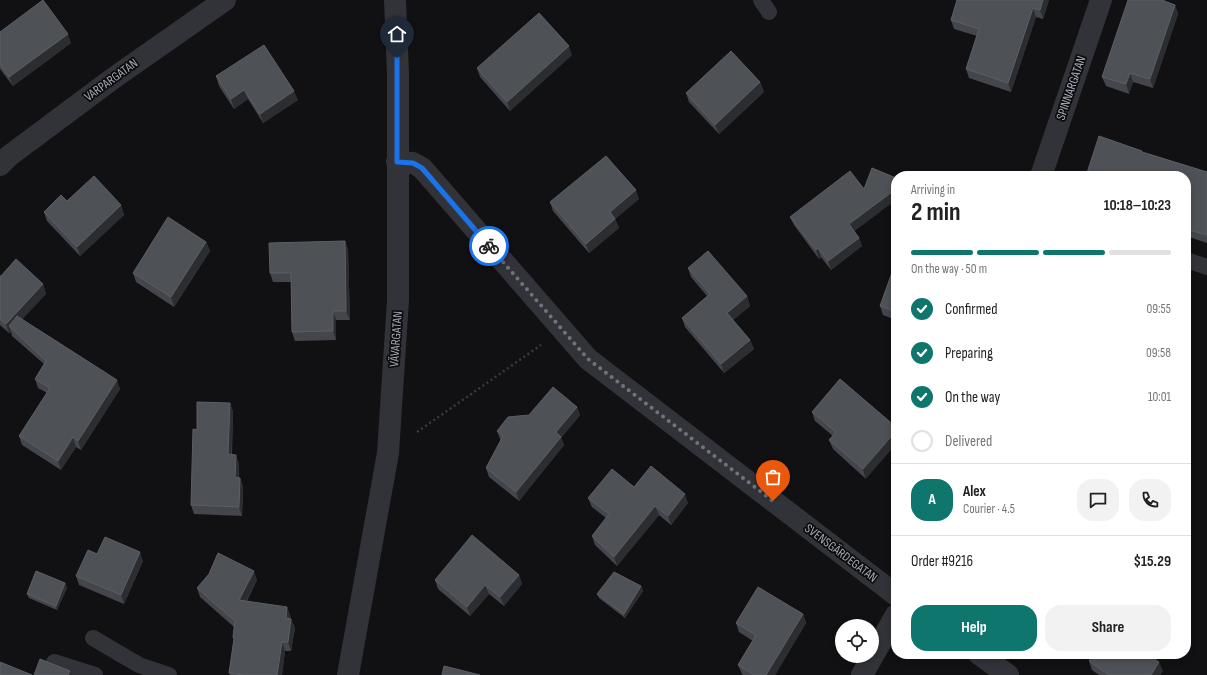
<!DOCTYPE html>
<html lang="en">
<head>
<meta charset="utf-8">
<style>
	body { margin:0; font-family:"Sofia Sans Condensed",sans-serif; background:#f2f2f2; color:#222; height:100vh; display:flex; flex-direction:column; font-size:15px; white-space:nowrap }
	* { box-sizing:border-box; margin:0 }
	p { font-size:13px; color:#767676 }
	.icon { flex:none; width:22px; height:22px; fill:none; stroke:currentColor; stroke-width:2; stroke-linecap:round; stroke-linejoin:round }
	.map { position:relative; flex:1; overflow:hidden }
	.details { position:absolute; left:891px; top:171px; width:300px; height:488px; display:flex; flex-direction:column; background:#fff; border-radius:16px; box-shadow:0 2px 6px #0003 }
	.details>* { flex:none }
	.buttons { position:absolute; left:835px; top:619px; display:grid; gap:8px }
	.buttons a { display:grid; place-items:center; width:44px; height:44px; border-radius:50%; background:#fff; box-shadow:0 2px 6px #0003; font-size:20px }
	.pin { position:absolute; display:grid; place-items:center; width:34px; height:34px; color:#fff; margin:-41px -17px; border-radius:50% 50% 50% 0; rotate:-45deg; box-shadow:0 0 4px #0007 }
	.pin .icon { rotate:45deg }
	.courier { position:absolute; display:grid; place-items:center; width:40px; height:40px; margin:-20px; border:3px solid #1a73e8; border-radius:50%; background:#fff; color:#222; box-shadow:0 1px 5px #0007 }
	.headline em { font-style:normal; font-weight:700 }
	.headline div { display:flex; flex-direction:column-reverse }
	.headline { display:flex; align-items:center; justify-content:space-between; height:68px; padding:0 20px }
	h1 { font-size:26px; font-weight:700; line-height:30px }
	.bar { display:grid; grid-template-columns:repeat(4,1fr); gap:6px 4px; align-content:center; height:48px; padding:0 20px }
	.bar i { height:5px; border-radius:3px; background:#e0e0e0 }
	.bar .selected { background:#0f766e }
	.bar p { grid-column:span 4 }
	.line { display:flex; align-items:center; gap:10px; padding:0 20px; border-top:1px solid #e0e0e0 }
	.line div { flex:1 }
	.round { display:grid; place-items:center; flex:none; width:42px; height:42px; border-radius:16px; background:#f2f2f2 }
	ol { padding:0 20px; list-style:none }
	li { display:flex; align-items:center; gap:12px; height:44px }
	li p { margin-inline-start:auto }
	li .icon { padding:4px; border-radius:50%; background:#0f766e; color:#fff; stroke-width:4 }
	li:last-child { color:#767676 }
	li i { width:22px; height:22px; border:2px solid #e0e0e0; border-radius:50% }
	.primary-button { display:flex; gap:8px; margin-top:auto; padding:8px 20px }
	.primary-button a { flex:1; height:46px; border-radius:16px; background:#0f766e; color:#fff; font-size:16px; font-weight:700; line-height:46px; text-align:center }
	.primary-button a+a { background:#f2f2f2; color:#222 }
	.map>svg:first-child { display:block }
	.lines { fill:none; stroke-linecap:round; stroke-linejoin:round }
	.path { stroke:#383a3f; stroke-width:2.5; stroke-dasharray:2 3; stroke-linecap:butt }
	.service { stroke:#323338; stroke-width:16 }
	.minor { stroke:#323338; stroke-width:22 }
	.wall { fill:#44464b }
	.shaded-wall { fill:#2b2d30 }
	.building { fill:#4e5156; stroke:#5b5f65 }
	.done { stroke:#6f747c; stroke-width:4; stroke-dasharray:0 7.2 }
	.route { stroke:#1a73e8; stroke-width:5 }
	.labels { text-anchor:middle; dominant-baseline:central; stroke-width:3.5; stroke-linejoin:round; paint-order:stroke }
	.street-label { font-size:13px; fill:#a2a9b4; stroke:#0c0c0e }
</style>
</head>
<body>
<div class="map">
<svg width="1207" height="675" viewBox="0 0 1207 675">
	<rect width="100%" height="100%" fill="#111113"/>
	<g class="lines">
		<path class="path" d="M417,432L541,345"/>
		<path class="service" d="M761,0L769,12
			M1186,260L1207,267
			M93,638L139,665L169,675
			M54,662L95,675"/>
		<path class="minor" d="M397,162L413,163L422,168L588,359L896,595
			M0,165L9,156L115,77L225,0
			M1041,176L1101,0
			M979,654L1008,675
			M348,675L388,453L398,300V73L395,0
			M862,675L896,615"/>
	</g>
	<path class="wall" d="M957,0H1049L1043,19L1036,17L1011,92L969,78L966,69L977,36L954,29L951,20Z
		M1175,5L1178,14L1153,88L1133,82L1129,94L1106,86L1102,77Z
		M0,32L71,43L13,86L0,69Z
		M572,55L510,111L480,77L477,68Z
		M216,76L298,100L263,123L248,99L234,109L219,86Z
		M760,82L764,92L719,134L689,102L686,93Z
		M1143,152L1207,172V243L1186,236V176Z
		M639,199L615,219L619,228L589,253L553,211L550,202Z
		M121,205L124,215L80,256L47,221L44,212Z
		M790,217L854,231L859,238L862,246L831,270L821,257L819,259L794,225Z
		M345,241L348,250L350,320H336V340L295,341L292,332L291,282H273L270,273Z
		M206,242L210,251L174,307L136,282L133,273Z
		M688,268L747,296L750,306L733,320L750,340L754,349L724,373L685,327L682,318L707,296L691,277Z
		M896,268V320L883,315L880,306Z
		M0,276L43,284L46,294L22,319L120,389L81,450L76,447L61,470L22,445L19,436L47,393L38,388L35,379L44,364L12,336L11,332L9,333L0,325Z
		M840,379L866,479L833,449L829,440L833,436L815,421L812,412Z
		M230,403L233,412L232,454L239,464V478H240L243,487L242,516L194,514L191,505L197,430Z
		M577,407L580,415L561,438L564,445L519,501L489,477L486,468L501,440L500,439L497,431L529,415Z
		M634,487L688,503L671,525L659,515L617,566L595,545L592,536L606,518L592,507L588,498Z
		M97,554L143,561L124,604L79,585L76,576Z
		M519,575L522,584L504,606L489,594L470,616L438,589L435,580Z
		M257,580L247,601L291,617L290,619H291L295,628L291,651H285L282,675H230L229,673L234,640L233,637L234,627L200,597L197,588Z
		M65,583L67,588L57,610L29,598L27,594Z
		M641,586L643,591L625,618L599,598L597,594Z
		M803,614L806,623L775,675H743L742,674L738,665L753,641L739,632L736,623Z
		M1089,661L1163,671L1160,675H1099L1092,670Z"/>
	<path class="shaded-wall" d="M1043,0H1049L1043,19L1040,10Z
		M1175,5L1178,14L1153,88L1150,79Z
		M1033,8L1036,17L1011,92L1008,83Z
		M68,34L71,43L13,86L9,77Z
		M569,46L572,55L510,111L507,102Z
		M1130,73L1133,82L1129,94L1126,84Z
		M760,82L764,92L719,134L715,125Z
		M244,90L248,99L234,109L231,99Z
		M294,91L298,100L263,123L260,114Z
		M896,189V200L852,233L849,224Z
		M636,190L639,199L615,219L619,228L589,253L586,244L610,212Z
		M121,205L124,215L80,256L77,247Z
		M859,238L862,246L831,270L828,261Z
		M345,241L348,250L350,320L346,311Z
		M206,242L210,251L174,307L171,297Z
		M818,248L821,257L819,259L816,250Z
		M43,284L46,294L12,330L9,326L11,332L9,333L6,324Z
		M747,296L750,306L731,322L727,313Z
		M333,311L336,320V340L333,331Z
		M750,340L754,349L724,373L721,364Z
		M117,380L120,389L81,450L78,441Z
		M230,403L233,412L231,463L228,454Z
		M577,407L580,415L561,438L564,445L519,501L516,492L556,432Z
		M896,431V444L866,479L863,469Z
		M73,437L76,447L61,470L58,461Z
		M236,455L239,464L238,487L235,477Z
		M240,478L243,487L242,516L239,507Z
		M685,494L688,503L671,525L668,516Z
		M655,506L659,515L617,566L614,557Z
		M140,552L143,561L124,604L121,595Z
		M254,571L257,580L242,609L239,600Z
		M519,575L522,584L504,606L500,597Z
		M65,583L67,588L57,610L56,606Z
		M485,585L489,594L470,616L467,607Z
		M641,586L643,591L625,618L624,614Z
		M287,607L291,617L289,627L286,618Z
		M803,614L806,623L775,675H766Z
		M291,619L295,628L291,651L288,642Z
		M282,642L285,651L282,675H277Z
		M1159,662L1163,671L1160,675H1151Z
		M70,671L72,675H68Z"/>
	<path class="building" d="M43,0L68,34L9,77L0,64V32Z
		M957,0H1043L1040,10L1033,8L1008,83L966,69L979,29L951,20Z
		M1128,0H1162L1175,5L1150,79L1130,73L1126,84L1102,77Z
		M539,13L569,46L507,102L477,68Z
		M264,45L294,91L260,114L244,90L231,99L216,76Z
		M731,51L760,82L715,125L686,93Z
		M1099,136L1142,151V152L1207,172V235L1186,229V176H1086Z
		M606,156L636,190L610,212L615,219L586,244L550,202Z
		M872,168L896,178V189L849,224L859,238L828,261L818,248L816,250L790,217L850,171L864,189Z
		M94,176L121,205L77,247L44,212L61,195L67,201Z
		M168,217L206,242L171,297L133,273Z
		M345,241L346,311H333V331L292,332L291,273H270L269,243Z
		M708,251L747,296L727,313L750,340L721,364L682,318L710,294L688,268Z
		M16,259L43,284L6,324L0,319V276H1Z
		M894,267L896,268V312L880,306Z
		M17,316L117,380L78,441L73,437L58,461L19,436L50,388L35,379L46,361L9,326Z
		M840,379L896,427V431L863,469L829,440L836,432L812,412Z
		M553,387L577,407L556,432L561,437L516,492L486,468L503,436L497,431L508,417L529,415Z
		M197,402L230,403L228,454L236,455L235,477L240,478L239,507L191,505L193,429L197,430Z
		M651,466L685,494L668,516L655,506L614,557L592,536L609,514L588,498L612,469L634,487Z
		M472,535L519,575L500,597L485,585L467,607L435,580Z
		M105,537L140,552L121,595L76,576L88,550L97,554Z
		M218,553L254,571L239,600L287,607L286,618L291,619L288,642H282L277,675H245L229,673L234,639L233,637L235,621L197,588L209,574Z
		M36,571L65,583L56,606L27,594Z
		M614,572L641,586L624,614L597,594Z
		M758,587L803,614L766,675H754L738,665L756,635L736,623Z
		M1094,654H1147L1159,662L1151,675H1109L1089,661Z
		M40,659L70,671L68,675H34Z
		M0,662L32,675H0Z
		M444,666L480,675H442Z"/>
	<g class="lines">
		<path class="done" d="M489,246L588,359L773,501"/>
		<path class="route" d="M397,58V162L413,163L422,168L489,246"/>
	</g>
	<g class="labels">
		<g class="street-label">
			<text transform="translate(111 80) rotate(-36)">VARPARGATAN</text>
			<text transform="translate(1071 88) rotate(-71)">SPINNARGATAN</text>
			<text transform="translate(396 339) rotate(-86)">VÄVARGATAN</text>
			<text transform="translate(841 553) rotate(37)">SVENSGÄRDEGATAN</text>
		</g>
	</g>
</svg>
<div class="buttons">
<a><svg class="icon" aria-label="locate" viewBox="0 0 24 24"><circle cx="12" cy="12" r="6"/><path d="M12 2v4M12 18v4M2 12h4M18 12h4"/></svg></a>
</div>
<div class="pin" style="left:773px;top:501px;background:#ea580c"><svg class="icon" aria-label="bag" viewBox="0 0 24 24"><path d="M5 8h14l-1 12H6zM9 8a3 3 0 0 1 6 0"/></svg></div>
<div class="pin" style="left:397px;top:58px;background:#1f2937"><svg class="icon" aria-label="home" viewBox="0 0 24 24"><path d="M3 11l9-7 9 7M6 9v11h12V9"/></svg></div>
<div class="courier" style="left:489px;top:246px"><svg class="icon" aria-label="bike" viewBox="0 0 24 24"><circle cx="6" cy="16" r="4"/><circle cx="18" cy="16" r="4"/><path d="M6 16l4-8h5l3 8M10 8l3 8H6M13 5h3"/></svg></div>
<section class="details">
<div class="headline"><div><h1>2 min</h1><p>Arriving in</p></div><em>10:18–10:23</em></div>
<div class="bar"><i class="selected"></i><i class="selected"></i><i class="selected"></i><i></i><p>On the way · 50 m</p></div>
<ol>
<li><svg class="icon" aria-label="check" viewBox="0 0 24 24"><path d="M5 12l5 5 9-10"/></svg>Confirmed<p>09:55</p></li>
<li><svg class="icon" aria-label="check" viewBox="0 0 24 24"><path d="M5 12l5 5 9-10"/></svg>Preparing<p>09:58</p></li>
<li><svg class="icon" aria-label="check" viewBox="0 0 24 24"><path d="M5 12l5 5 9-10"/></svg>On the way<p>10:01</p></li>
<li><i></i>Delivered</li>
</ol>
<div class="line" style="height:72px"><b class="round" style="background:#0f766e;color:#fff">A</b><div><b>Alex</b><p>Courier · 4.5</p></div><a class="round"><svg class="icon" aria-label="chat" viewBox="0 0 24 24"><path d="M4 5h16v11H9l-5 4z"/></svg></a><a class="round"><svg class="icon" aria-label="phone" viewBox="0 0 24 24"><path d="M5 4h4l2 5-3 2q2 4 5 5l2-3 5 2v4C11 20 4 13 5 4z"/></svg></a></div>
<div class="line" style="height:52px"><div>Order #9216</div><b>$15.29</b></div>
<div class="primary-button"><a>Help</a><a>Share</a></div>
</section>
</div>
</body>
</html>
